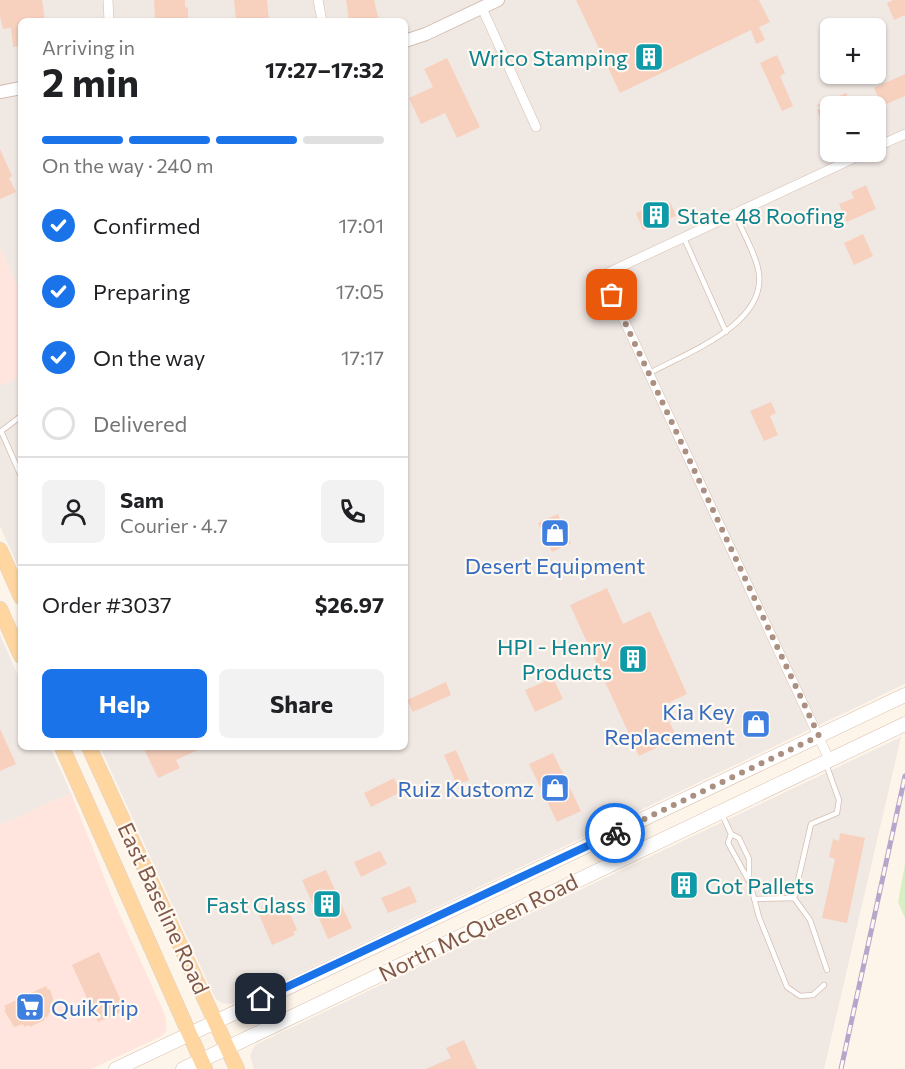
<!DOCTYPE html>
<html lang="en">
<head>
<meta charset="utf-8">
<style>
	body { margin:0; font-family:Commissioner,sans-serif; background:#f2f2f2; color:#202124; height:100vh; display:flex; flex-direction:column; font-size:22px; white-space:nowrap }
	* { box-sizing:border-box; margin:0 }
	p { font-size:20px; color:#757577 }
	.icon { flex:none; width:33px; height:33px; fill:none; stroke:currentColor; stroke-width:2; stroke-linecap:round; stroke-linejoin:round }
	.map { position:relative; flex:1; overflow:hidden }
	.panel { position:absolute; left:18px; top:18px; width:390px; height:732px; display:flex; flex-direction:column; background:#fff; border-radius:9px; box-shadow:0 2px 4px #0004 }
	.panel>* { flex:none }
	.tools { position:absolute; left:820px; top:18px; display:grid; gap:12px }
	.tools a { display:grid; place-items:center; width:66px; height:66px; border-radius:9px; background:#fff; box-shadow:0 2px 4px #0004; font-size:30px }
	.pin { position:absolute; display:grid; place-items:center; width:51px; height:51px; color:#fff; margin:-26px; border-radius:12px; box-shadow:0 3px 9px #0006 }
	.courier { position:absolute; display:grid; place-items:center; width:60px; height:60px; margin:-30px; border:4px solid #1a73e8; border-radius:50%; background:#fff; color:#222; box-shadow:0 2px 8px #0007 }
	.headline em { font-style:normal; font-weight:700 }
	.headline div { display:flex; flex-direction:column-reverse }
	.headline { display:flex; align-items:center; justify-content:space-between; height:102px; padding:0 24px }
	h1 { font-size:39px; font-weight:700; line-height:45px }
	.bar { display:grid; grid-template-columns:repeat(4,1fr); gap:9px 6px; align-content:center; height:72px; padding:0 24px }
	.bar i { height:8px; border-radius:4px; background:#e0e0e0 }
	.bar .selected { background:#1a73e8 }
	.bar p { grid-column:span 4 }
	.line { display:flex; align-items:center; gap:15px; padding:0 24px; border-top:2px solid #e0e0e0 }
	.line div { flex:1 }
	.round { display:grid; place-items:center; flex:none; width:63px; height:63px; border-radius:9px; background:#f2f2f2 }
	ol { padding:0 24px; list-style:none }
	li { display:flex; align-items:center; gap:18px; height:66px }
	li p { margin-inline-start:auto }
	li .icon { padding:6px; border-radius:50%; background:#1a73e8; color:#fff; stroke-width:4 }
	li:last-child { color:#757577 }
	li i { width:33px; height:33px; border:3px solid #e0e0e0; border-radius:50% }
	.button { display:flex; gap:12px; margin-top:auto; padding:12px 24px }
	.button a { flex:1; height:69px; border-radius:9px; background:#1a73e8; color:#fff; font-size:24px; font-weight:700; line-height:69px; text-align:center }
	.button a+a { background:#f2f2f2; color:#202124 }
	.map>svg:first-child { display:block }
	.commercial { fill:#ffe5dd }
	.industrial { fill:#f0e8e3; fill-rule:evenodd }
	.green { fill:#d9efc5 }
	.building { fill:#f7d1be }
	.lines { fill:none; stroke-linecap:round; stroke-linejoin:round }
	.service-casing { stroke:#d5beb0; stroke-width:6 }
	.minor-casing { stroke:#d5beb0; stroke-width:10 }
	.tertiary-casing { stroke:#d5beb0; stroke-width:14 }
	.secondary-casing { stroke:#d9beac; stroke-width:15 }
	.primary-casing { stroke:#dbd0cc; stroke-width:16 }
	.service { stroke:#fff; stroke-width:4.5 }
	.minor { stroke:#fff; stroke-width:9 }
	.tertiary { stroke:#fff; stroke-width:12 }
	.secondary { stroke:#fff; stroke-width:14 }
	.primary { stroke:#ffd6a0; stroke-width:15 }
	.rail-casing { stroke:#b7a5cc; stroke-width:5 }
	.rail { stroke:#fff9f2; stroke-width:3; stroke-dasharray:9; stroke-linecap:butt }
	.done { stroke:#ab8f81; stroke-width:6; stroke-dasharray:0 10.8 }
	.route { stroke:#1a73e8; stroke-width:8 }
	.labels { text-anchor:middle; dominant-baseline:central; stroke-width:4.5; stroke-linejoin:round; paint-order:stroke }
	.culture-label { font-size:22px; fill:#0d838f; stroke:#fff9f2; text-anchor:end }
	.shop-label { font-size:22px; fill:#366cbe; stroke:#fff9f2; text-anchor:end }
	.street-label { font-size:22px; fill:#7e5849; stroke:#fff9f2 }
</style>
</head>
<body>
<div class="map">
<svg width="905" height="1069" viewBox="0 0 905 1069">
	<rect width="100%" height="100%" fill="#fef5ea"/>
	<path class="commercial" d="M0,247L21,293V376L0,386Z
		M71,793L114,902L165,1015L167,1030L162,1036L91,1069H0V825Z"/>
	<path class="industrial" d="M0,0H905V684L236,1003L226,1004L220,1002L215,998L100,747H405V21H21V293L0,247ZM831,28H876V74H831ZM831,106H876V152H831Z
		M21,376V573L0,526V386Z
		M0,635L21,682V747H50L71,793L0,825Z
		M901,737L824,1069H254L250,1055L255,1045Z"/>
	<path class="green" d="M905,864V918L898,902Z"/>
	<path class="building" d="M0,0H42L45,21H21V46L13,47L11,28L3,29L0,16Z
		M154,0H185V7L188,8V21H155Z
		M234,0H267L269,21H236Z
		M346,0H374L379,21H349Z
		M576,0H759L770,22L759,27L765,40L756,44L751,30L620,93Z
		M893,0H905V15L894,20L887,3Z
		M777,55L785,73L780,76L793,106L782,111L760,63Z
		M447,58L480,127L457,138L445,113L421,124L409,98L433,87L424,69Z
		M905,74V96L882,106L874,88Z
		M846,93L853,106H831V140L817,110L826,106H815Z
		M0,149L12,176L9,178L16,192L0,199Z
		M866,185L876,209L847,222L839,204L854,198L851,192Z
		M665,201L666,204L670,202L676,216L643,230L636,213Z
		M863,234L873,256L854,265L844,243Z
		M771,402L776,413L770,416L778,435L764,441L750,411Z
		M558,514L571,543L552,552L538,523Z
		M607,588L623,624L650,611L687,694L662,706L677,738L639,756L570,605Z
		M553,678L563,699L535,712L525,690Z
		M446,682L451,695L413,712L407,700Z
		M758,711L767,732L754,737L746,717Z
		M0,729L16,764L0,771Z
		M143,747H204L176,760L180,768L158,778Z
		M456,750L469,780L457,785L444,755Z
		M553,753L581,811L557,822L529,764Z
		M394,778L401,792L371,807L364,793Z
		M840,833L865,838L847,923L822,918L835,859L829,857L833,839L839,841Z
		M380,851L387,864L361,877L354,862Z
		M326,870L352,928L328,939L302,880Z
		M685,876L692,891L683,894L676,880Z
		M410,886L417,902L388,913L381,898Z
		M281,900L283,903L285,902L297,930L293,932L295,935L272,945L257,910Z
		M99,952L125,1010L98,1022L72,965Z
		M46,986L48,990L50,989L56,1008L48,1014L49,1016L44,1018L45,1020L30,1027L29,1025L24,1027L23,1024L14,1027L4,1010H6L4,1006Z
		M464,1040L477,1069H426L451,1058L446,1048Z"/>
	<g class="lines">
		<g class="service-casing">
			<path id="service" d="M684,238L726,332
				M650,373C686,353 765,325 759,274C757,256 742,231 735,214
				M1,431L21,476
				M0,432L21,416
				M722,814L731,834L728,843L750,883L759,917L787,987L800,996L813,995L824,985
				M731,834L739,838L749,859V880
				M794,898L811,824L837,813L839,800L826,764
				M755,899L794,898L810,920L827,970"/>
		</g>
		<g class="minor-casing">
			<path id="minor" d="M108,0L109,21
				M318,0L322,21
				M482,8L536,127
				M876,147L905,134
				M829,759L603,275L867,152"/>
		</g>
		<g class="tertiary-casing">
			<path id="tertiary" d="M405,41L426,34L498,0
				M0,92L21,88"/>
		</g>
		<g class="secondary-casing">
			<path id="secondary" d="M116,1069L905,695
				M183,1069L905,724"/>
		</g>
		<g class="primary-casing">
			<path id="primary" d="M0,550L21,597
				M0,609L21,656
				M62,747L205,1069
				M89,747L237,1069"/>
		</g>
		<use href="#service" class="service"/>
		<use href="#minor" class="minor"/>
		<use href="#tertiary" class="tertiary"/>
		<use href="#secondary" class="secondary"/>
		<use href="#primary" class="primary"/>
		<g class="rail-casing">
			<path id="rail" d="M841,1069L905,776"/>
		</g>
		<use href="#rail" class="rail"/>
	</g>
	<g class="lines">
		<path class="done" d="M612,295L819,736L615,833"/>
		<path class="route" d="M261,999L615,833"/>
	</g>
	<defs>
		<g id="building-square" transform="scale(1.5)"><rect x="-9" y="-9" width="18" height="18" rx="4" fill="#0f9aa8" stroke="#fff9f2"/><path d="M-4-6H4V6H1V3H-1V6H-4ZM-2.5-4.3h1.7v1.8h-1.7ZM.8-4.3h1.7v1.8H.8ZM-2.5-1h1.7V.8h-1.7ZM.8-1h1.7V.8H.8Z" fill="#fff"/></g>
		<g id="shop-square" transform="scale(1.5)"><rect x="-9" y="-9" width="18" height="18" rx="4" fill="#3f7fe0" stroke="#fff9f2"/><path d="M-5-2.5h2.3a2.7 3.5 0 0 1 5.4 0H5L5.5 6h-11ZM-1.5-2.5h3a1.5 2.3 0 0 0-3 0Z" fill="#fff"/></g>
		<g id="supermarket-square" transform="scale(1.5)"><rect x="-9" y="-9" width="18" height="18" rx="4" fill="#3f7fe0" stroke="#fff9f2"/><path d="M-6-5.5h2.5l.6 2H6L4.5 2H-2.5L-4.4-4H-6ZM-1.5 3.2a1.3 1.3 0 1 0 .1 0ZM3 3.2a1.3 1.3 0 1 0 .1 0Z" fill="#fff"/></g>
	</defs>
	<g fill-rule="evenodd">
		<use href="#building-square" x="649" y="57"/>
		<use href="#building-square" x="656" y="215"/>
		<use href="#shop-square" x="555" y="533"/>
		<use href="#building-square" x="633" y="659"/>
		<use href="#shop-square" x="756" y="724"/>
		<use href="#shop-square" x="555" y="788"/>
		<use href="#building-square" x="684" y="885"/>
		<use href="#building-square" x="327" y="904"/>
		<use href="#supermarket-square" x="30" y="1007"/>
	</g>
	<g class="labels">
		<g class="culture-label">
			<text x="628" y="57">Wrico Stamping</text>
			<text x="677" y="215" text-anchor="start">State 48 Roofing</text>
			<text x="612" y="646">HPI - Henry<tspan x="612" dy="25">Products</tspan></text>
			<text x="705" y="885" text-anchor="start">Got Pallets</text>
			<text x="306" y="904">Fast Glass</text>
		</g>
		<g class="shop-label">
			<text x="555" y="565" text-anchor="middle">Desert Equipment</text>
			<text x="735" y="711">Kia Key<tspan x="735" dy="25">Replacement</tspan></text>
			<text x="534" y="788">Ruiz Kustomz</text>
			<text x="51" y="1007" text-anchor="start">QuikTrip</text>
		</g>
		<g class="street-label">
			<text transform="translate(164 908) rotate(65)">East Baseline Road</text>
			<text transform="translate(478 927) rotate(-26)">North McQueen Road</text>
		</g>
	</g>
</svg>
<div class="tools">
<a>+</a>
<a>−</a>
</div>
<div class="pin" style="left:612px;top:295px;background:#ea580c"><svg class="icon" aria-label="bag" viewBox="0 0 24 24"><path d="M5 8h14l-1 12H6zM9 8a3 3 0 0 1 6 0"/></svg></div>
<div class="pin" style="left:261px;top:999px;background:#1f2937"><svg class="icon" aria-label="home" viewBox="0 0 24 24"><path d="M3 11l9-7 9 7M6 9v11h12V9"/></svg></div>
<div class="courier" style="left:615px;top:833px"><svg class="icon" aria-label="bike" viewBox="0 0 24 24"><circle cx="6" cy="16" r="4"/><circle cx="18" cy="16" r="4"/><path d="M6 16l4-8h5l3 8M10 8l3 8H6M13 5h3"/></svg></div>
<section class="panel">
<div class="headline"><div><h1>2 min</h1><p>Arriving in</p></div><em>17:27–17:32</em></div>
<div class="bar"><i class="selected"></i><i class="selected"></i><i class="selected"></i><i></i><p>On the way · 240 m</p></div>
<ol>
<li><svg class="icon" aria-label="check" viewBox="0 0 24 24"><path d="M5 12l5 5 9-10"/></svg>Confirmed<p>17:01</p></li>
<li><svg class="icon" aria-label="check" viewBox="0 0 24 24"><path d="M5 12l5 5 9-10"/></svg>Preparing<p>17:05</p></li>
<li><svg class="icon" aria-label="check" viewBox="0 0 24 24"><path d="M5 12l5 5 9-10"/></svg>On the way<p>17:17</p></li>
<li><i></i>Delivered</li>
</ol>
<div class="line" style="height:108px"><a class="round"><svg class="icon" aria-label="person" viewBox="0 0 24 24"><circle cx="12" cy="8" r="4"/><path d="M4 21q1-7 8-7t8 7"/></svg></a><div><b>Sam</b><p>Courier · 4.7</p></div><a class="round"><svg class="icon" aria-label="phone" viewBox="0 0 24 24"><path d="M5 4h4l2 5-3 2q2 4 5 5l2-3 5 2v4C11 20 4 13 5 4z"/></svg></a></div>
<div class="line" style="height:78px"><div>Order #3037</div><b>$26.97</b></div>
<div class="button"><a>Help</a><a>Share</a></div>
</section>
</div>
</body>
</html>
